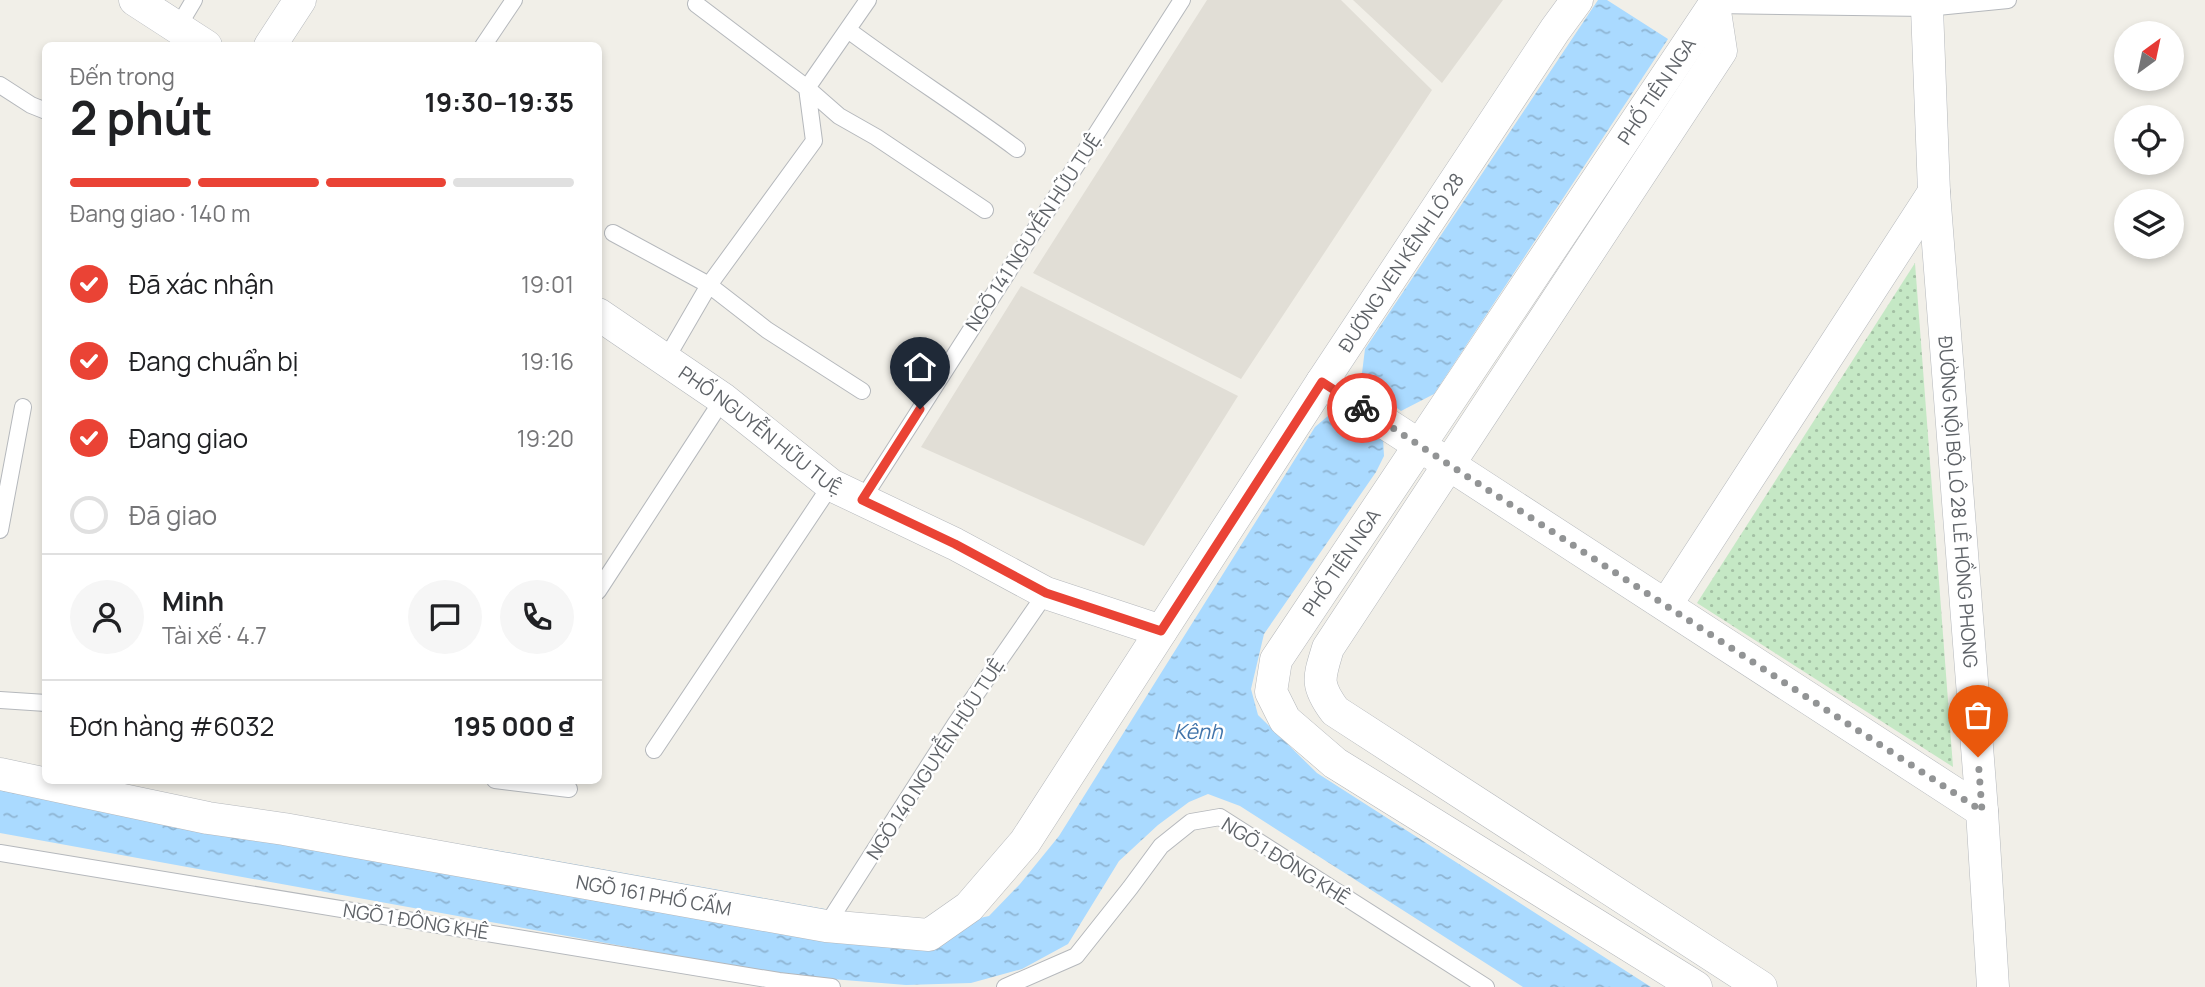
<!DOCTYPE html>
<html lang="vi">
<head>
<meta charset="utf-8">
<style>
	body { margin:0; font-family:Manrope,sans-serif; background:#f6f6f6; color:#202124; height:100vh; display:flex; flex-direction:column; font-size:26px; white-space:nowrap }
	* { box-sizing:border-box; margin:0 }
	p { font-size:23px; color:#757577 }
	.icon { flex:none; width:38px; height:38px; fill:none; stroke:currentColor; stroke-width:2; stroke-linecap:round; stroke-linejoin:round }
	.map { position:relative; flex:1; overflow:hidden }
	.drawer { position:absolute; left:42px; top:42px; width:560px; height:742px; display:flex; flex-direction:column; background:#fff; border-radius:10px; box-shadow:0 4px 10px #0003 }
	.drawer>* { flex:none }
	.needle { width:46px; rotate:33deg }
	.buttons { position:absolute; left:2114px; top:21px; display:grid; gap:14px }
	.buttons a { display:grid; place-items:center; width:70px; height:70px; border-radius:50%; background:#fff; box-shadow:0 4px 10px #0003; font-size:35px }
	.pin { position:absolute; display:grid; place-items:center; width:60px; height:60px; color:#fff; margin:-72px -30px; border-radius:50% 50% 50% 0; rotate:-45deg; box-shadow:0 0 7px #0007 }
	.pin .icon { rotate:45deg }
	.courier { position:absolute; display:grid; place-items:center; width:70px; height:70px; margin:-35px; border:5px solid #ea4335; border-radius:50%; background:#fff; color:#222; box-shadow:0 2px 9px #0007 }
	.headline em { font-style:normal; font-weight:700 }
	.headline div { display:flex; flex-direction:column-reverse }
	.headline { display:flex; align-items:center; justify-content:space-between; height:119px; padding:0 28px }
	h1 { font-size:46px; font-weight:700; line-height:52px }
	.bar { display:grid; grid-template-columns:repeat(4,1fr); gap:10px 7px; align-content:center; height:84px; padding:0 28px }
	.bar i { height:9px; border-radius:5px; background:#e0e0e0 }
	.bar .selected { background:#ea4335 }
	.bar p { grid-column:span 4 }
	.line { display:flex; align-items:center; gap:18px; padding:0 28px; border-top:2px solid #e0e0e0 }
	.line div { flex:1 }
	.round { display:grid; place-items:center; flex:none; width:74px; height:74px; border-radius:37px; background:#f6f6f6 }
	ol { padding:0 28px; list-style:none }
	li { display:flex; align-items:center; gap:21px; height:77px }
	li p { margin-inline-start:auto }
	li .icon { padding:7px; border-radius:50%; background:#ea4335; color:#fff; stroke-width:4 }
	li:last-child { color:#757577 }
	li i { width:38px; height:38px; border:4px solid #e0e0e0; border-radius:50% }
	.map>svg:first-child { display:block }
	.education { fill:#e1ded6 }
	.park { fill:url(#park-dots) }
	.water { fill:url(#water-ripples) }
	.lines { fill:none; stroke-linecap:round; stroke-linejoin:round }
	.lane-casing { stroke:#b5b8bc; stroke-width:18 }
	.street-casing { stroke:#b5b8bc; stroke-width:33 }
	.lane { stroke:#fff; stroke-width:16 }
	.street { stroke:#fff; stroke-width:32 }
	.done { stroke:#929495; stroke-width:7; stroke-dasharray:0 12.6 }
	.route { stroke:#ea4335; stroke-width:9 }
	.labels { text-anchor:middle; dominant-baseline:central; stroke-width:5; stroke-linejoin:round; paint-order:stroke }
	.street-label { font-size:19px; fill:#5f6368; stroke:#fff }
	.water-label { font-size:21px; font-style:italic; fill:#4174aa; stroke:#fff }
</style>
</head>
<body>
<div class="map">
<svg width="2205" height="987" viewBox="0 0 2205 987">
	<defs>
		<pattern id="park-dots" width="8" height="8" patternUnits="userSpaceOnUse" patternTransform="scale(1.75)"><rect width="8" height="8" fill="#c5e8c5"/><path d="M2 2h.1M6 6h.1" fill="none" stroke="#a3c0a4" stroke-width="1.8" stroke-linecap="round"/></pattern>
		<pattern id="water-ripples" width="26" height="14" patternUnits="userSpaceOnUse" patternTransform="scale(1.75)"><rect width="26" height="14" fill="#aadaff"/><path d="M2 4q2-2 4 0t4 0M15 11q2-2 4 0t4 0" fill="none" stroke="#8eb4d2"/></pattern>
	</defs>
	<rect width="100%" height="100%" fill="#f1efe8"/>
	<path class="education" d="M1207,0H1341L1432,90L1241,379L1033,273Z
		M1353,0H1503L1442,83Z
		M1021,286L1238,396L1144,546L921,447Z"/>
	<path class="park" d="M1915,263L1953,767L1697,603Z"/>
	<path class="water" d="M1598,0H1607L1668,39L1434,394L1401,411L1361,381L1365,349Z
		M1329,415H1349L1383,438L1384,456L1376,472L1264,634L1251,689L1258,715L1317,773L1651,987H1523L1240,806L1208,794L1189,802L1158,825L1119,861L1068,944L1022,969L971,983L906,985L782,975L0,833V769L495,850L887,920L948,925L989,916L1020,884L1059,836L1315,427Z"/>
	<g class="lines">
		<g class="lane-casing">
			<path id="lane" d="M1710,2L1714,5L1927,8L2008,0
				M696,4L807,88L839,116L876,137L985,210
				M178,27L194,0
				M848,30C903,71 962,108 1017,149
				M483,46L514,0
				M0,85L31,105L46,111
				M613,233L709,285L767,330L862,391
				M666,359L709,285L814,141L807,88L868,0
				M862,500L1182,0
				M0,530L23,407
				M598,591L723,399
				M0,700L46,703
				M654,750L831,485
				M495,780L569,789
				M0,853L779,981L832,987
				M826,926L956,723L1046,593
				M1005,987L1076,956L1130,888L1161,846L1191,822L1220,817L1486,987"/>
		</g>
		<g class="street-casing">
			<g id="street">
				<path d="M135,0L206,46"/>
				<path d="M1717,0L1714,5L1721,51L1328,648C1319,678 1315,684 1335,711L1761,987"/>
				<path id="s1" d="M1927,8L1934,192L1982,811L1993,987"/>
				<path d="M270,46L300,0"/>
				<path id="s2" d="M598,314L723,399L831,485L955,544L1046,593L1161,631"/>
				<path d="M1322,382L1982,811"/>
				<path d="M1666,605L1934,192"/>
				<path id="s3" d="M0,774L208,818L284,829L826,926L929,935L969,907L1025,842L1322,382L1555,30L1577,0"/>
				<path id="s4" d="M1696,987L1335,763L1285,720L1271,692L1276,660L1714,5"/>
			</g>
		</g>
		<use href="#lane" class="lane"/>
		<use href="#street" class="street"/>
	</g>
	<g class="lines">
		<path class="done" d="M1362,408L1982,811L1978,757"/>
		<path class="route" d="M920,409L862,500L955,544L1046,593L1161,631L1322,382L1362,408"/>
	</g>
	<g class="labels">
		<g class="street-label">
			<text stroke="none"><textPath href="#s4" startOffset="1239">PHỐ TIÊN NGA</textPath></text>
			<text transform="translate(1033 232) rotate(-57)">NGÕ 141 NGUYỄN HỮU TUỆ</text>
			<text stroke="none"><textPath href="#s3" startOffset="1769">ĐƯỜNG VEN KÊNH LÔ 28</textPath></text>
			<text stroke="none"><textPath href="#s2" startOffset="200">PHỐ NGUYỄN HỮU TUỆ</textPath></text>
			<text stroke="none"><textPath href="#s1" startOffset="495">ĐƯỜNG NỘI BỘ LÔ 28 LÊ HỒNG PHONG</textPath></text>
			<text stroke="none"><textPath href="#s4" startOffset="672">PHỐ TIÊN NGA</textPath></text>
			<text transform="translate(935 759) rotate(-57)">NGÕ 140 NGUYỄN HỮU TUỆ</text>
			<text transform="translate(1286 861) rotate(32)">NGÕ 1 ĐÔNG KHÊ</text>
			<text stroke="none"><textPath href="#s3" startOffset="665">NGÕ 161 PHỐ CẤM</textPath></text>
			<text transform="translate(416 921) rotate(9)">NGÕ 1 ĐÔNG KHÊ</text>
		</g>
		<g class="water-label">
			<text x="1198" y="731">Kênh</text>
		</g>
	</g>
</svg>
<div class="buttons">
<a><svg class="needle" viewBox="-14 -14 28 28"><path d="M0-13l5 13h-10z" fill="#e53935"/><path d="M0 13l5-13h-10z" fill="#757577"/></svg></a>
<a><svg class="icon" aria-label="locate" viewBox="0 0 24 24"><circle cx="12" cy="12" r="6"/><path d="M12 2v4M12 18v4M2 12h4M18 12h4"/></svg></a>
<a><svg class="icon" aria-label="layers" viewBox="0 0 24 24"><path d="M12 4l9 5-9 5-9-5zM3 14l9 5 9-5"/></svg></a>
</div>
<div class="pin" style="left:1978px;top:757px;background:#ea580c"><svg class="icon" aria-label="bag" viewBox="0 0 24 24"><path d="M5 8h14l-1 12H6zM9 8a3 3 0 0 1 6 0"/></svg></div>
<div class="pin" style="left:920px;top:409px;background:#1f2937"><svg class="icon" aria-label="home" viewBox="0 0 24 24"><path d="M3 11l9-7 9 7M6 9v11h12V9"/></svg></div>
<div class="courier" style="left:1362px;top:408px"><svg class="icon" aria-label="bike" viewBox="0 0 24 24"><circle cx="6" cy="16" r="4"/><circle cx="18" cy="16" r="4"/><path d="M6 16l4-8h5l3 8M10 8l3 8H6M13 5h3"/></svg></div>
<section class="drawer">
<div class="headline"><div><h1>2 phút</h1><p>Đến trong</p></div><em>19:30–19:35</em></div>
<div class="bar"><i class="selected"></i><i class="selected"></i><i class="selected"></i><i></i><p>Đang giao · 140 m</p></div>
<ol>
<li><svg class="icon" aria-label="check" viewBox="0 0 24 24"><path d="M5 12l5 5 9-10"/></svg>Đã xác nhận<p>19:01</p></li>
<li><svg class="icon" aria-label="check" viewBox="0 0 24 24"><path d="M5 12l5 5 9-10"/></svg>Đang chuẩn bị<p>19:16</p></li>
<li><svg class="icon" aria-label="check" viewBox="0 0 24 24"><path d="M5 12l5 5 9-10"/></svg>Đang giao<p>19:20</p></li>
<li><i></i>Đã giao</li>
</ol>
<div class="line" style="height:126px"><a class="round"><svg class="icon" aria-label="person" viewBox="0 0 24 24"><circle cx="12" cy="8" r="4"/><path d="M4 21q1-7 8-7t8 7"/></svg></a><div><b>Minh</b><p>Tài xế · 4.7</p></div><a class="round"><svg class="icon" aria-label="chat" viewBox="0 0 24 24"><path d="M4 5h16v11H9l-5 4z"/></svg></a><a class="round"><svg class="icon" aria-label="phone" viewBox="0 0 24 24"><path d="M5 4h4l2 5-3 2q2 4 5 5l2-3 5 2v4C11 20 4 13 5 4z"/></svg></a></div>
<div class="line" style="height:91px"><div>Đơn hàng #6032</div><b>195 000 ₫</b></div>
</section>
</div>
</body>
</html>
